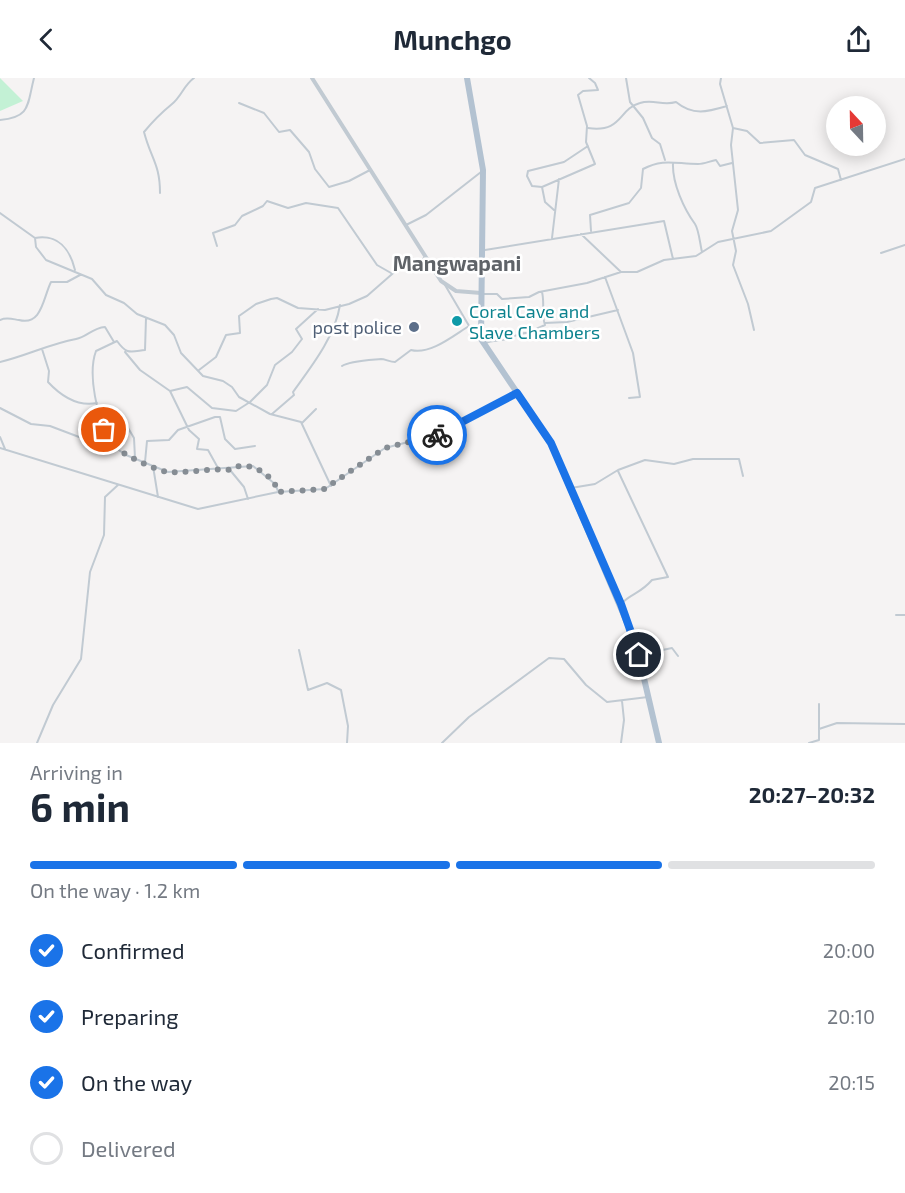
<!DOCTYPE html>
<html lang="en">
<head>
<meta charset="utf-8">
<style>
	body { margin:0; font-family:"Exo 2",sans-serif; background:#f2f2f3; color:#1f2937; height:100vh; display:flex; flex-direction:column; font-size:22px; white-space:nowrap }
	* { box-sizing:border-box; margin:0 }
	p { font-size:20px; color:#747a83 }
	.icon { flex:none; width:33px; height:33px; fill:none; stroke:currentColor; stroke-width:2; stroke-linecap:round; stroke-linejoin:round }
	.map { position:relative; height:665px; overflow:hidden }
	.panel { display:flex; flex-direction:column; background:#fff; flex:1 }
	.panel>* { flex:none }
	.needle { width:39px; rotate:338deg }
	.controls { position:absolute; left:826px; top:18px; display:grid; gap:12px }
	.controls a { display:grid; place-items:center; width:60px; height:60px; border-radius:50%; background:#fff; box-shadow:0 3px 15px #0003; font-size:30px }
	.pin { position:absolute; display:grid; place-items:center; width:51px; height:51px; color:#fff; margin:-26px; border:3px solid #fff; border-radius:50%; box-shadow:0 2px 6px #0007 }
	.courier { position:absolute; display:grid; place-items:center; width:60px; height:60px; margin:-30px; border:4px solid #1a73e8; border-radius:50%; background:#fff; color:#222; box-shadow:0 2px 8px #0007 }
	.overview em { font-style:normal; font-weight:700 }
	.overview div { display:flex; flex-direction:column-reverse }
	.overview { display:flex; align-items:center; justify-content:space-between; height:102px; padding:0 30px }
	h1 { font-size:39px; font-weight:700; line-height:45px }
	.bar { display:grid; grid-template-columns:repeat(4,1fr); gap:9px 6px; align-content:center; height:72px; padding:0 30px }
	.bar i { height:8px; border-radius:4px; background:#e0e1e3 }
	.bar .active { background:#1a73e8 }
	.bar p { grid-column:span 4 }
	ol { padding:0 30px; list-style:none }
	li { display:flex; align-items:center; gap:18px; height:66px }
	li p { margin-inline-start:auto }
	li .icon { padding:6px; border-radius:50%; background:#1a73e8; color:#fff; stroke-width:4 }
	li:last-child { color:#747a83 }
	li i { width:33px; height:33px; border:3px solid #e0e1e3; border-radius:50% }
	header { display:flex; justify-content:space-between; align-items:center; height:78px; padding:0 30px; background:#fff; font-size:27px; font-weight:700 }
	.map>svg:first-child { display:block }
	.green { fill:#c3f1d5 }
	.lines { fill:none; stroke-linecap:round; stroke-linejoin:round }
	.minor { stroke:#c1cad2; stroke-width:2 }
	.tertiary { stroke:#c1cad2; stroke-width:4 }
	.primary { stroke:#b3c2d1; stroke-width:6 }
	.done { stroke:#868d94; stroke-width:6; stroke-dasharray:0 10.8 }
	.route { stroke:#1a73e8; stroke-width:8 }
	.culture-dot { fill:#0f9aa8; stroke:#fff; stroke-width:2 }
	.service-dot { fill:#5c6f8a; stroke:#fff; stroke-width:2 }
	.labels { text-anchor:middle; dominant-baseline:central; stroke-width:5; stroke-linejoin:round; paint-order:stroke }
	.culture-label { font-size:18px; fill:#0d838f; stroke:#fff; text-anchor:start }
	.service-label { font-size:18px; fill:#4e5e75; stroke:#fff; text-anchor:end }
	.quarter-label { font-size:21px; font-weight:bold; fill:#5f6368; stroke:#fff }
</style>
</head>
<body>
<header><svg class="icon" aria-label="back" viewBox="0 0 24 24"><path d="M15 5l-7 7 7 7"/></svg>Munchgo<svg class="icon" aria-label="share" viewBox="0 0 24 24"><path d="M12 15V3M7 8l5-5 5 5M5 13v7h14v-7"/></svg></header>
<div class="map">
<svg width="905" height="665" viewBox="0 0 905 665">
	<rect width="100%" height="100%" fill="#f5f3f3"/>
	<path class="green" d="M0,0L23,23L0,33Z"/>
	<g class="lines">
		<path class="minor" d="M626,0L630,24L643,40L652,60L660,66L665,82
			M721,0L720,6L733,50L731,67L738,132L732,153L736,173L733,187L748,226L754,252
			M239,25L264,35L279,54L290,52L309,74L315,91L329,109L349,103L370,92
			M0,42C31,39 27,27 34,0
			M588,50C623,55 618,31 640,25C653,21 663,28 676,24C693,38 707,34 727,28
			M733,50L747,53L760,65L794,62L805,77L838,91L841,102
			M588,68L564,84L528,93L527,98L532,108L542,109L595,86L586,64L587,48L578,17L583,13L598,12L595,5L589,0
			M673,85C672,105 684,131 695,146C699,152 700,166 702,174
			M542,109L545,124L554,132
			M160,115C160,86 151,81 144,54C153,43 161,35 172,26C181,19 184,7 194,0
			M0,135L35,160L36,169L46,182L92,201L106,217L124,225L137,236L165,247L174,257L181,275L203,298L223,303L232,309L239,319L270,336L301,344L331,408
			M406,147L426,137L481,94
			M591,153L590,137L629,125L641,110L643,91C663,80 676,86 698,86C704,86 710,83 716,82L720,88L732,85
			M581,156L621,194
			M35,160C58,156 70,171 75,192
			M552,160L559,101
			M217,168L213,155L235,147L242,138L263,128L267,123L288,130L306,125L338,130L377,187L391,195
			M485,172L664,143L673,181
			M881,175L905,167
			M605,199L633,275L640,319L629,320
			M445,207L475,258L481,261
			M483,216H497L502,221L529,219L539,214L587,205L621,194H637L664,182L696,178L718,164L771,153L811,124L815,110L905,81
			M0,242C6,239 12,241 19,242C42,248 43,220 51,204H67L80,197
			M545,245L567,244L618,232
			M485,265C493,262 500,263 507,261C515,259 519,254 527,255L545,247C541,236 545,226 542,214
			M42,271L49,293L48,304C61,318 77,329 97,325
			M125,274L140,292L170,313L189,352L199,361L197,371L208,372L218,390
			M0,284C26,278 49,266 76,261C87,259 92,250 105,249L114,264
			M342,288C349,283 371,282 381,281C385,281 390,284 395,284L411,272C430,277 453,258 469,248
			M199,292L216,279L226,257L240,255L239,238L256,226L271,221L277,220L298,230L325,232L349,226L367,218L399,190L415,188L425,179
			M170,313L187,309L212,330L236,333L250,324L267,307L275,287L292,274L302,261L296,251L318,231
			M0,330L31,346L50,348L87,362H104L126,377L153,388L158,419
			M272,336L294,317L293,314C311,289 335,259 340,227
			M100,339L118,333L134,360L135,380
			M302,345L316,331
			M0,359L5,371
			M109,363C98,340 87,297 96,273L117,263C127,277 130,274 145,272L146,240
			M0,370L198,431L278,414L325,411L385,370L443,355L517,315
			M145,384L147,363L169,362L178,352L215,339H220L225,361L235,371L255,368
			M153,388L168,394L253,388L275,406L278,413
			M230,392L244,409L248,421
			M618,393L668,499L652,502C640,516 631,515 621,526
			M571,410L595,406L618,392L645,382L674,386L693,381H739L743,398
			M896,537H905
			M299,572L308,612L327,605L341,612L348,648L347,665
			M639,577L672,570L678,578
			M819,651L837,645L905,646
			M37,665L53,627L81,581L90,494L104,457L105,419L118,407
			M442,665L469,639L549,580L564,581L586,607L607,624L648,619
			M621,665L624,642L622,623
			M809,665L819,662V626"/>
		<path class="tertiary" d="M312,0L441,203L456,213L481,215"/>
		<path class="primary" d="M467,0L483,92L481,261L551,365L636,566L659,665"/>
	</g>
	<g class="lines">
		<path class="done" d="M104,352C106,356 108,361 110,365C119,375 156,393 169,394C190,395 209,390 230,392C246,380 274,396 278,414L324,411L385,370L437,357"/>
		<path class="route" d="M437,357L517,315L551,365L621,526L639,577"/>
	</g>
	<circle class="culture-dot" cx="457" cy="243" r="6"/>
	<circle class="service-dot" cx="414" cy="249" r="6"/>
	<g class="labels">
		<g class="culture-label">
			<text x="469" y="233">Coral Cave and<tspan x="469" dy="21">Slave Chambers</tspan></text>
		</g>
		<g class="service-label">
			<text x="402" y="249">post police</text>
		</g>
		<g class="quarter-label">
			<text x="457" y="184">Mangwapani</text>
		</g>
	</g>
</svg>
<div class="controls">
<a><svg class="needle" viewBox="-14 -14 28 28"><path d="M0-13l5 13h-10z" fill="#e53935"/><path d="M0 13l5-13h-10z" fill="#747a83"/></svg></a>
</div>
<div class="pin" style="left:104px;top:352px;background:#ea580c"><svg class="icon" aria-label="bag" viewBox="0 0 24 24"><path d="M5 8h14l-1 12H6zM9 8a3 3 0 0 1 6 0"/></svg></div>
<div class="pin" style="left:639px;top:577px;background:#1f2937"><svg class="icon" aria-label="home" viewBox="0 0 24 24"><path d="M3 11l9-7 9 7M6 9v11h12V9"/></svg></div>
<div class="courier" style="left:437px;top:357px"><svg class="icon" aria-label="bike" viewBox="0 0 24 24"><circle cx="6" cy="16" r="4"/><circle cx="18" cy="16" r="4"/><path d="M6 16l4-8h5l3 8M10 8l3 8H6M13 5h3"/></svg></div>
</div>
<section class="panel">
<div class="overview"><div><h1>6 min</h1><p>Arriving in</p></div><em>20:27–20:32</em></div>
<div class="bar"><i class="active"></i><i class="active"></i><i class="active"></i><i></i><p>On the way · 1.2 km</p></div>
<ol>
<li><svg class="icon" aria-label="check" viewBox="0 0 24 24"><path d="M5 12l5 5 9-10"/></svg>Confirmed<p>20:00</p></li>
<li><svg class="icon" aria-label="check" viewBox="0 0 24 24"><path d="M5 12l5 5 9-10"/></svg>Preparing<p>20:10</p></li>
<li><svg class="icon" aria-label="check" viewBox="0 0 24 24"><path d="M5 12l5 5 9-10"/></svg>On the way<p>20:15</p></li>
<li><i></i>Delivered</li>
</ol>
</section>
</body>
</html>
